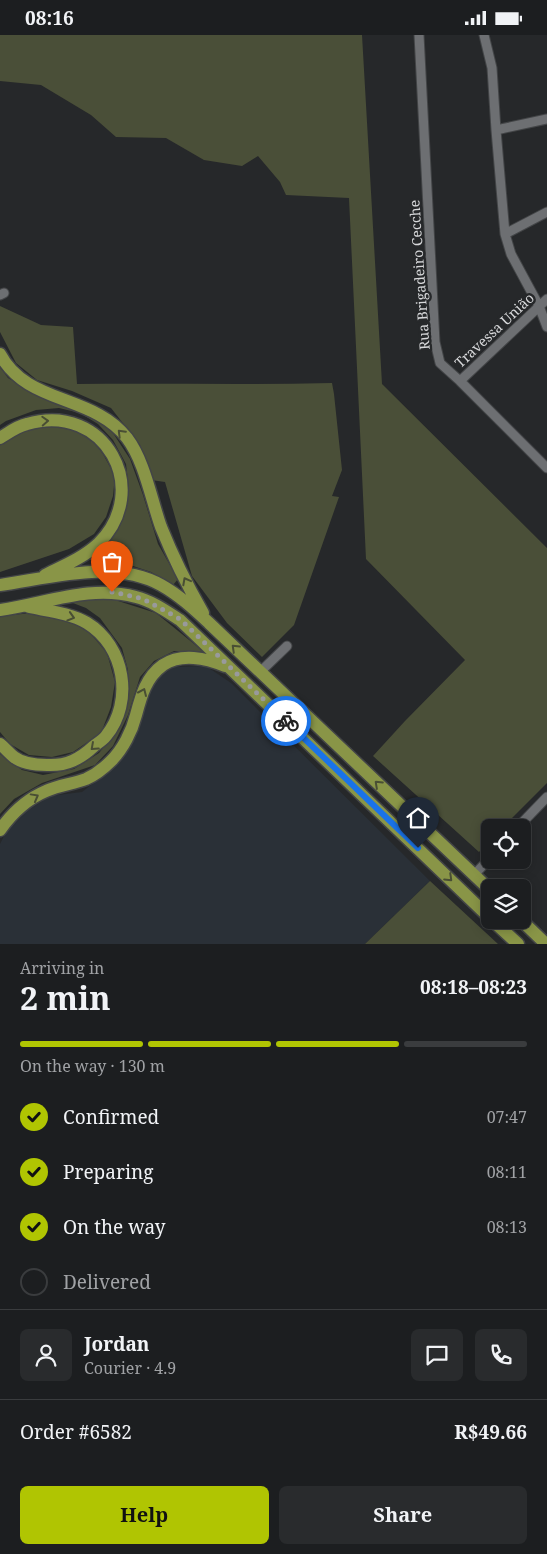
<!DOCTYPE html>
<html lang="en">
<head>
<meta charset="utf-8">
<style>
	body { margin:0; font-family:"Noto Serif",serif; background:#292b2d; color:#f1f3f6; height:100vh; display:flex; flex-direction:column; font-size:19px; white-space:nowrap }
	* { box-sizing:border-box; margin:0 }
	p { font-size:16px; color:#a0a2a5 }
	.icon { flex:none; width:28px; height:28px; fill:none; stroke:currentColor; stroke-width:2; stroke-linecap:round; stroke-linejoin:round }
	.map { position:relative; height:909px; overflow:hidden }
	.panel { display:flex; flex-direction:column; background:#1c1e20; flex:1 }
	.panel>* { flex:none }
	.fabs { position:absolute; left:481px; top:784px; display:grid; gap:10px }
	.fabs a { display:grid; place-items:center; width:50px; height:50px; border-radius:8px; background:#1c1e20; box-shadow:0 2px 12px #0003,0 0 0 1px #3a3c3e; font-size:25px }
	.pin { position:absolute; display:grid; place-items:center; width:42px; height:42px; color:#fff; margin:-51px -21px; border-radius:50% 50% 50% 0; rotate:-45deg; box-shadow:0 0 5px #0007 }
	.pin .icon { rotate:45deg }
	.courier { position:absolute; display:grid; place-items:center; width:50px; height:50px; margin:-25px; border:4px solid #1a73e8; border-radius:50%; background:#fff; color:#222; box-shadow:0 1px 6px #0007 }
	.headline em { font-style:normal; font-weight:700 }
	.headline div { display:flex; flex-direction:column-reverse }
	.headline { display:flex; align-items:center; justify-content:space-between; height:85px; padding:0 20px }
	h1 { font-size:32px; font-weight:700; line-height:38px }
	.bar { display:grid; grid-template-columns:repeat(4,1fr); gap:8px 5px; align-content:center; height:60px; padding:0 20px }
	.bar i { height:6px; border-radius:4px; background:#3a3c3e }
	.bar .selected { background:#b0c502 }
	.bar p { grid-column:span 4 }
	.line { display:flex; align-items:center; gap:12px; padding:0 20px; border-top:1px solid #3a3c3e }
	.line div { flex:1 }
	.round { display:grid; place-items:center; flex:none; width:52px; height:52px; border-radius:8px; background:#292b2d }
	ol { padding:0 20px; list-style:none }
	li { display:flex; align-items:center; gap:15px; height:55px }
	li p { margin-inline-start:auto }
	li .icon { padding:5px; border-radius:50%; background:#b0c502; color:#111; stroke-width:4 }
	li:last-child { color:#a0a2a5 }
	li i { width:28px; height:28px; border:2px solid #3a3c3e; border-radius:50% }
	.primary-button { display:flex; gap:10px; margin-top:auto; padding:10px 20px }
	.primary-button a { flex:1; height:58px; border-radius:8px; background:#b0c502; color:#111; font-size:20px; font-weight:700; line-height:58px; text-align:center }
	.primary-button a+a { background:#292b2d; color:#f1f3f6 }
	.status { display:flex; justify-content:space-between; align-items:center; height:35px; padding:0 25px; background:#1c1e20; direction:ltr }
	.status svg { height:14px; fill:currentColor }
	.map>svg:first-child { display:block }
	.built { fill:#2a3037 }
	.green { fill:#4a4f38 }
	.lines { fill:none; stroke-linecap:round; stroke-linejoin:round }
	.street-casing { stroke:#434547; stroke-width:11 }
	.primary-casing { stroke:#434547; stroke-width:15 }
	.street { stroke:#6d6f72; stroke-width:9 }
	.primary { stroke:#899547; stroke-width:12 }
	.oneway { stroke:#494e34 }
	.done { stroke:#999a9c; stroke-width:5; stroke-dasharray:0 9 }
	.route { stroke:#1a73e8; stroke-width:6 }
	.labels { text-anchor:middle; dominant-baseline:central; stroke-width:5; stroke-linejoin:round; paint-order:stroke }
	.street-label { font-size:14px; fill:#d7d8da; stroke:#26282a }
</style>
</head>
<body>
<div class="status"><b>08:16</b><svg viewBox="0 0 49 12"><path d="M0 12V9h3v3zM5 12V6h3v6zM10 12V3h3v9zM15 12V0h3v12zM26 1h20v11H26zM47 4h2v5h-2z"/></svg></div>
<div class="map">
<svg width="547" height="909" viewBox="0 0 547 909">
	<rect width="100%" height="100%" fill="#26282a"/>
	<path class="built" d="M206,631L231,648L430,846L365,909H0V809L5,799L27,776L50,761L82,757L120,727L134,702L152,648L173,632Z"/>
	<path class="green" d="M0,0H362L382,349L547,513V748L503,792H490V805L479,817L373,721L405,686L465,625L366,524L349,163L286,160L280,147L258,121L242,131L204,125L166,103L116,102L91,80L41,50L0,46Z
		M0,271L41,290L73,292L77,349C162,348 247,350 332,348L334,359L342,435L332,461L339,462L294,590L262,622L227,588L192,541L165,447L151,445L140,410L111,373L72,356L37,345L16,328L0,297Z
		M0,332L8,343L40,361L95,382L111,395L130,424L143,460L158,509L178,544L173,550L151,537L130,530L85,524L105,507L124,476L129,455L126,429L113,405L98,389L80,378L59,373L36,375L6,386L0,390Z
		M63,390L90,402L103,419L115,441L113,461L106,482L94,499L69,514L0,537V409C24,391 34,391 63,390Z
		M65,565H115L156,578L204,617L174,616L154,626L140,642L128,680L113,711L95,730L42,748L14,764L0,779V719L22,735L43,740L74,734L99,718L115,698L128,667V635L122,613L100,583L86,573Z
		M33,578L69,584L90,598L107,618L115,647L111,672L101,698L73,717L52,722L29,720L10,709L0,697V581Z
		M430,846L498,909H365Z"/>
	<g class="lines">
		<g class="street-casing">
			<path id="street" d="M419,0L435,307L440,328L460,346L547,433
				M484,0L492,33L496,95L505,199L511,219L539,271L547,292
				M496,95L547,84
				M505,199L547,177
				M0,260L4,258
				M460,346L547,264
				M260,637L287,611
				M518,792L547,762
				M474,840L490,823"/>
		</g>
		<g class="primary-casing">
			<path id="primary" d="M0,319C27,370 93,359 127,403C145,427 151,464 161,492C173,522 187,550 203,578
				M0,403C8,398 17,391 27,389C105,366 153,455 98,509C83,523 63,531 45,540
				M0,550C50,543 115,524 161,550C179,560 195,575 209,588L490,855
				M0,575C45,569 90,549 136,562C152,566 166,576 180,585L490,883
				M0,709C5,713 9,718 14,722C23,729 36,730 47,730C67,731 80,724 94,711C98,708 103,705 106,701C134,667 125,611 87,588C70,578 48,576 29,572
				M0,795C12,778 27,764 46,756C59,750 73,749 86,744C95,740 104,733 111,726C123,714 132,696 136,680C141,661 146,642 163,630C181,618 206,623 225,631
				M492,885L518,909
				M521,885L546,909"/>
		</g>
		<use href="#street" class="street"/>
		<use href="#primary" class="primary"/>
	</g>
	<defs><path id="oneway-chevron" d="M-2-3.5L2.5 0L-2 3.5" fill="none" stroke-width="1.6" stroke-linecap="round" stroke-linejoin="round" transform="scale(1.25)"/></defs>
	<g class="oneway">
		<use href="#oneway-chevron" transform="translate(45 386) rotate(-3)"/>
		<use href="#oneway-chevron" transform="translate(121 398) rotate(-135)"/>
		<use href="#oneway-chevron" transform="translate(186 546) rotate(-118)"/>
		<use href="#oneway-chevron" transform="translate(71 582) rotate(17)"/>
		<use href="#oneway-chevron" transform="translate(235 613) rotate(-136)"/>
		<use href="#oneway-chevron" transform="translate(143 657) rotate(-66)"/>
		<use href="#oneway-chevron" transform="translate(94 712) rotate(138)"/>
		<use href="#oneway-chevron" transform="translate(378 749) rotate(-137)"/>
		<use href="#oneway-chevron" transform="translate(35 762) rotate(-29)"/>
		<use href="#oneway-chevron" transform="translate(449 843) rotate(44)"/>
	</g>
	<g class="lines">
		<path class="done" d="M112,557L136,562L147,566L180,584L286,686"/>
		<path class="route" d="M286,686L418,813"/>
	</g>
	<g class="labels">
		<g class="street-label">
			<text transform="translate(419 240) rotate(-94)">Rua Brigadeiro Cecche</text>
			<text transform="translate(494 295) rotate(-43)">Travessa União</text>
		</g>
	</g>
</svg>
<div class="fabs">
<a><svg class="icon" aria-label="locate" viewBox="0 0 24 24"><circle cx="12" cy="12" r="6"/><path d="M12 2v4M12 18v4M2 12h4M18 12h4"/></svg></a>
<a><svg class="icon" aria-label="layers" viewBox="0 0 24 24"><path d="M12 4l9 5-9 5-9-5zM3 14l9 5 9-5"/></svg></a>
</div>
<div class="pin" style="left:112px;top:557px;background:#ea580c"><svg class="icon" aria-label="bag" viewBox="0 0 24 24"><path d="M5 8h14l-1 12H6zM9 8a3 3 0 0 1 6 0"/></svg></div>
<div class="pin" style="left:418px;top:813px;background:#1f2937"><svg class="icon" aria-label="home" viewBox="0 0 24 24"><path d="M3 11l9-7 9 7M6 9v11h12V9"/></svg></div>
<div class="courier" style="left:286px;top:686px"><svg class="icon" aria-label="bike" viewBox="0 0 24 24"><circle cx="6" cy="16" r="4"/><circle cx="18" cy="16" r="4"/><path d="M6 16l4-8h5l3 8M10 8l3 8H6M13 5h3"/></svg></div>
</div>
<section class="panel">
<div class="headline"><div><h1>2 min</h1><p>Arriving in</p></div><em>08:18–08:23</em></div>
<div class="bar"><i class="selected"></i><i class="selected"></i><i class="selected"></i><i></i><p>On the way · 130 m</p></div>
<ol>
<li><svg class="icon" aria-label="check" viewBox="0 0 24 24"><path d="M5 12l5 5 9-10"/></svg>Confirmed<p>07:47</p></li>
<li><svg class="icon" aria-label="check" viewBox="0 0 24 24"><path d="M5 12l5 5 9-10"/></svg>Preparing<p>08:11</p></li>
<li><svg class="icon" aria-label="check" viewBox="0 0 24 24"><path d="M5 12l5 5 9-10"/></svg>On the way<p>08:13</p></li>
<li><i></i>Delivered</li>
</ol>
<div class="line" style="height:90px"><a class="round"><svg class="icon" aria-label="person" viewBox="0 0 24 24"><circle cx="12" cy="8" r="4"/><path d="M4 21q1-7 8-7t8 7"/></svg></a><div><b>Jordan</b><p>Courier · 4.9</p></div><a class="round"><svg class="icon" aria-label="chat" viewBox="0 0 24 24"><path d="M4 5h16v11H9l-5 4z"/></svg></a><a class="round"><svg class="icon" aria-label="phone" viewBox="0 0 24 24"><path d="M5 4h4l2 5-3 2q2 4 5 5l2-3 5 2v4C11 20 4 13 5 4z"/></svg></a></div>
<div class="line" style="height:65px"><div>Order #6582</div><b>R$49.66</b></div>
<div class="primary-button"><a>Help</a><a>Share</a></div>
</section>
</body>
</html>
